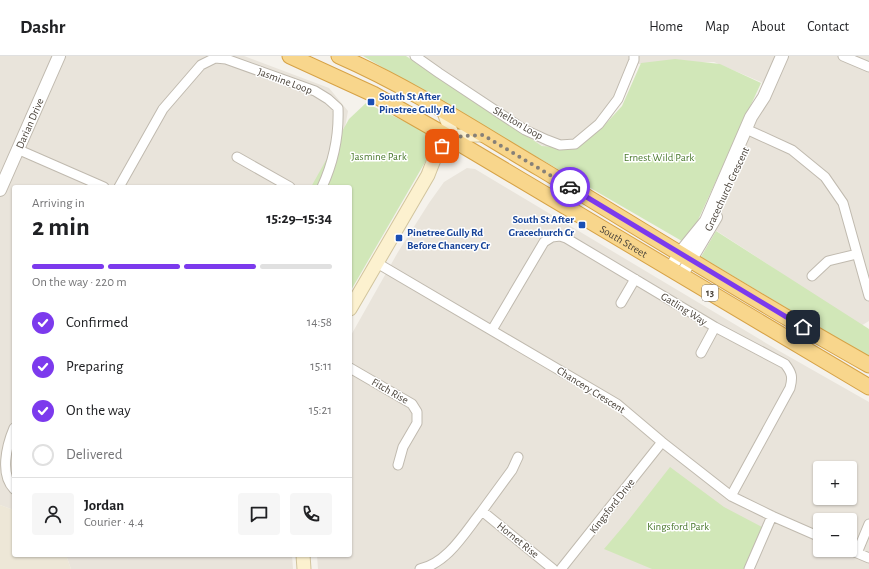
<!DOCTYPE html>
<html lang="en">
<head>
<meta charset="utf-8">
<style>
	body { margin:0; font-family:"Alegreya Sans",sans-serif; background:#f6f6f6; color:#202124; height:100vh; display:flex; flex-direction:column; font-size:15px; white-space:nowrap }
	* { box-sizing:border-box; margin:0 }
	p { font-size:13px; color:#757577 }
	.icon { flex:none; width:22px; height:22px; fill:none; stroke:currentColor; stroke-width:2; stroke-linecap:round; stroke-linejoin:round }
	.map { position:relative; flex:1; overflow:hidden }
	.drawer { position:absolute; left:12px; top:129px; width:340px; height:372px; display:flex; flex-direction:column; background:#fff; border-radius:4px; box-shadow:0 1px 3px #0004 }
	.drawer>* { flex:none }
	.tools { position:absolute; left:813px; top:405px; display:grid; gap:8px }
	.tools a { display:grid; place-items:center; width:44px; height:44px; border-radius:4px; background:#fff; box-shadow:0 1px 3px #0004; font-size:20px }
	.pin { position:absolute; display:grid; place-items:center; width:34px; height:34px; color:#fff; margin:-17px; border-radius:8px; box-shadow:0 2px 6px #0006 }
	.courier { position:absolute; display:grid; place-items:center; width:40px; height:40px; margin:-20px; border:3px solid #7c3aed; border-radius:50%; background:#fff; color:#222; box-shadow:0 1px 5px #0007 }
	.overview em { font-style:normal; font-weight:600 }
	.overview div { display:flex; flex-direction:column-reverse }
	.overview { display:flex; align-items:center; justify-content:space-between; height:68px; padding:0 20px }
	h1 { font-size:26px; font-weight:600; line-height:30px }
	.bar { display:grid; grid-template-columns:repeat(4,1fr); gap:6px 4px; align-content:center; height:48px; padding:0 20px }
	.bar i { height:5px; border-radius:3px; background:#e0e0e0 }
	.bar .on { background:#7c3aed }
	.bar p { grid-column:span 4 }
	.line { display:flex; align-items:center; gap:10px; padding:0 20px; border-top:1px solid #e0e0e0 }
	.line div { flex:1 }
	.round { display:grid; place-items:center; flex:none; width:42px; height:42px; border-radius:4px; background:#f6f6f6 }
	ol { padding:0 20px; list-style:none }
	li { display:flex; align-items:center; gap:12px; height:44px }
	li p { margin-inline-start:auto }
	li .icon { padding:4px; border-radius:50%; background:#7c3aed; color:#fff; stroke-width:4 }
	li:last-child { color:#757577 }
	li i { width:22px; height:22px; border:2px solid #e0e0e0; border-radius:50% }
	header { display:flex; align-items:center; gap:24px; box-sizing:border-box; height:56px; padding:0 20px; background:#fff; border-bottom:1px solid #e0e0e0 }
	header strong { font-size:19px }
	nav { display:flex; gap:22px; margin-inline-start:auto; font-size:14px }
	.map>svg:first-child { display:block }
	.residential { fill:#e9e4db; fill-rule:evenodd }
	.education { fill:#ede7d7 }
	.green { fill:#d1e7b8 }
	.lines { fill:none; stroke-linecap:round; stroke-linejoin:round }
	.minor-casing { stroke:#c0baaf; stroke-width:11 }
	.tertiary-casing { stroke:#c0baaf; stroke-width:14 }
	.secondary-casing { stroke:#d2c59e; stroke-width:15 }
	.trunk-casing { stroke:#d6a246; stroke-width:17 }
	.minor { stroke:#fff; stroke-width:9 }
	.tertiary { stroke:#fff; stroke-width:12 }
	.secondary { stroke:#fcf1cf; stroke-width:13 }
	.trunk { stroke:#f8d68c; stroke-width:15 }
	.done { stroke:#868078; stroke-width:4; stroke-dasharray:0 7.2 }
	.route { stroke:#7c3aed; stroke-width:5 }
	.transit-dot { fill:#1a4fb4; stroke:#fff; stroke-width:1.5 }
	.labels { text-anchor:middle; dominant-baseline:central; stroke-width:3; stroke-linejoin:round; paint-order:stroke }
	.shield { fill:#fff; stroke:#807b75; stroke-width:1 }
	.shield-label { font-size:10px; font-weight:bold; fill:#4a433a }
	.street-label { font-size:11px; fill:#4a433a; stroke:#fff }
	.transit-label { font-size:11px; font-weight:bold; fill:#164399; stroke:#fff; text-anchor:start }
	.park-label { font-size:11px; fill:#4b792f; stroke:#fff }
</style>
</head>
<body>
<header>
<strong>Dashr</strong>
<nav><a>Home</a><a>Map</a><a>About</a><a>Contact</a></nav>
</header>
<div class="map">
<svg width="869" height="513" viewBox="0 0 869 513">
	<rect width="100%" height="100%" fill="#f5f2ec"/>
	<path class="residential" d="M0,0H244L329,32L348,55L335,127L333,131H14V454L0,449Z
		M410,0H869V265L859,271L766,207L706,168L768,29L714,6L638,8L611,62L583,88L556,97L534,85Z
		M467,112L475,113L781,296L869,346V513H318L317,499H350V281L398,196L429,147L444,126ZM820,412H850V442H820ZM820,464H850V494H820Z
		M66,499H292L293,513H71Z"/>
	<path class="education" d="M0,449L14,454V499H66L71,513H0Z"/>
	<path class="green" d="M363,0H406L542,90L564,92L586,82L601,73L622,50L641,7L675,3L720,8L761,27L687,188Z
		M366,47L439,82L350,236V131H311L349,63Z
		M716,175L869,273V301L701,201Z
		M670,411L724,451L762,471L744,513H652L604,493L627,466Z"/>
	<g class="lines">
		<g class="minor-casing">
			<path id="minor" d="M415,0L439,17L525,74L547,84L560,89L575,88L599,68L618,43L634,4V0
				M843,0L869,11
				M746,73L792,94L825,121L843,147L869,240
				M17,93L104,131
				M237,101L290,131
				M119,131L163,53L201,9L215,2L226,3L315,35L328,43L338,52C339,78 333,107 322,131
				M377,207L617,348L662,386L731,440L772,460L820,481
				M812,220L828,205L857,198
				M621,247L635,223
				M492,274L544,186L552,181L560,180L566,182L715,271L785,308C792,317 793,321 790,332L731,440
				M701,297L715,271
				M350,312L412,348L417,356V367L403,391L398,409
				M14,372C6,391 0,419 14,433
				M482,455L512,414L518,401
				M850,494L869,502
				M857,497L869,468
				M420,513C448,507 465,476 482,455L553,513
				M561,513L662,386
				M749,513L772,460"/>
		</g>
		<g class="tertiary-casing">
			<g id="tertiary">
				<path id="s1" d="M0,134L59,0"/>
				<path d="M670,213L680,197L706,165L751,61L764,41L782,0"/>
				<path d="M681,220L716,161"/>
			</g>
		</g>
		<g class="secondary-casing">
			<path id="secondary" d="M443,54L451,75L452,91
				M350,253L428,119C431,111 439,89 446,85C457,78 471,79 483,79
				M303,499L304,513"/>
		</g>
		<g class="trunk-casing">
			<g id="trunk">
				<path id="s2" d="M290,0L373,38L452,83L869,331"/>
				<path d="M339,0C410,31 475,74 541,113C650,179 758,247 869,309"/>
			</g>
		</g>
		<use href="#minor" class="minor"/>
		<use href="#tertiary" class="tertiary"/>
		<use href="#secondary" class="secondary"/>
		<use href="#trunk" class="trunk"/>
	</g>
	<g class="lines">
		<path class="done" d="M442,90L445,86L462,80L483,79L570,131"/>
		<path class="route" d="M570,131L803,271"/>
	</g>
	<g class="transit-dot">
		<rect x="367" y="42" width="8" height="8" rx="2"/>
		<rect x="578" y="165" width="8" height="8" rx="2"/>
		<rect x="395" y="178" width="8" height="8" rx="2"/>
	</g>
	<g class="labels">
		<rect class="shield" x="702" y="229" width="16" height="16" rx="3"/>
		<g class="shield-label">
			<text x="710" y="237">13</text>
		</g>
		<g class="street-label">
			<text transform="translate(285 25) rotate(20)">Jasmine Loop</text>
			<text stroke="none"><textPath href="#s1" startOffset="73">Darian Drive</textPath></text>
			<text transform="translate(518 67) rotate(30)">Shelton Loop</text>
			<text transform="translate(727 133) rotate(-65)">Gracechurch Crescent</text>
			<text stroke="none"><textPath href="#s2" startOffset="382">South Street</textPath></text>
			<text transform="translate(684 253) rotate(32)">Gatling Way</text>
			<text transform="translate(591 334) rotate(32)">Chancery Crescent</text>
			<text transform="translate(390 335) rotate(30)">Fitch Rise</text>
			<text transform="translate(612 450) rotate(-52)">Kingsford Drive</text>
			<text transform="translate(518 484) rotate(39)">Hornet Rise</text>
		</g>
		<g class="transit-label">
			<text x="379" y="40">South St After<tspan x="379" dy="13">Pinetree Gully Rd</tspan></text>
			<text x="574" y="163" text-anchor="end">South St After<tspan x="574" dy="13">Gracechurch Cr</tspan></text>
			<text x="407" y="176">Pinetree Gully Rd<tspan x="407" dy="13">Before Chancery Cr</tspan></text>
		</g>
		<g class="park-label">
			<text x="379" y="100">Jasmine Park</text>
			<text x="659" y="101">Ernest Wild Park</text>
			<text x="678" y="470">Kingsford Park</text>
		</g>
	</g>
</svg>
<div class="tools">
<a>+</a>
<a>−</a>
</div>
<div class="pin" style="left:442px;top:90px;background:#ea580c"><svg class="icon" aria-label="bag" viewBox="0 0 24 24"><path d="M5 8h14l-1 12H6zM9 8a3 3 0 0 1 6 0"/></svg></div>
<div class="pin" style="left:803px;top:271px;background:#1f2937"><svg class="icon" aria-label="home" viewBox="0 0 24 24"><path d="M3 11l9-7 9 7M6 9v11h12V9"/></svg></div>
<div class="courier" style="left:570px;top:131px"><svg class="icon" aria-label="car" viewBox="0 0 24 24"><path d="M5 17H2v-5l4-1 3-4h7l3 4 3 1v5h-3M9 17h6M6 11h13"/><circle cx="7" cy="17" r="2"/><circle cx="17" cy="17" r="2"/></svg></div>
<section class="drawer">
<div class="overview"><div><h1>2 min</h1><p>Arriving in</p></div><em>15:29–15:34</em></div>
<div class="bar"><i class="on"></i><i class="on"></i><i class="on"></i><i></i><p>On the way · 220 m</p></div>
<ol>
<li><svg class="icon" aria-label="check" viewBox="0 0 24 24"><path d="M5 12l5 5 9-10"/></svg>Confirmed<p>14:58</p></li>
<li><svg class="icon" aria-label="check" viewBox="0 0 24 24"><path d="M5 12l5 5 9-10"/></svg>Preparing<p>15:11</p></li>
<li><svg class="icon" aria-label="check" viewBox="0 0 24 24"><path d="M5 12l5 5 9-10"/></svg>On the way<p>15:21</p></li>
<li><i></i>Delivered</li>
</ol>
<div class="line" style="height:72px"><a class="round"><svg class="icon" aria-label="person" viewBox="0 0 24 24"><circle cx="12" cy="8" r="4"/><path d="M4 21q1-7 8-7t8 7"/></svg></a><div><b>Jordan</b><p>Courier · 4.4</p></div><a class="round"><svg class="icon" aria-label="chat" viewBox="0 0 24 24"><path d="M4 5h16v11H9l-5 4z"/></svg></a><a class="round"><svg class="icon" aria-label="phone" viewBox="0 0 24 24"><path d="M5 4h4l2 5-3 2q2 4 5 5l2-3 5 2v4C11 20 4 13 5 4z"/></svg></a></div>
</section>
</div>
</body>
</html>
